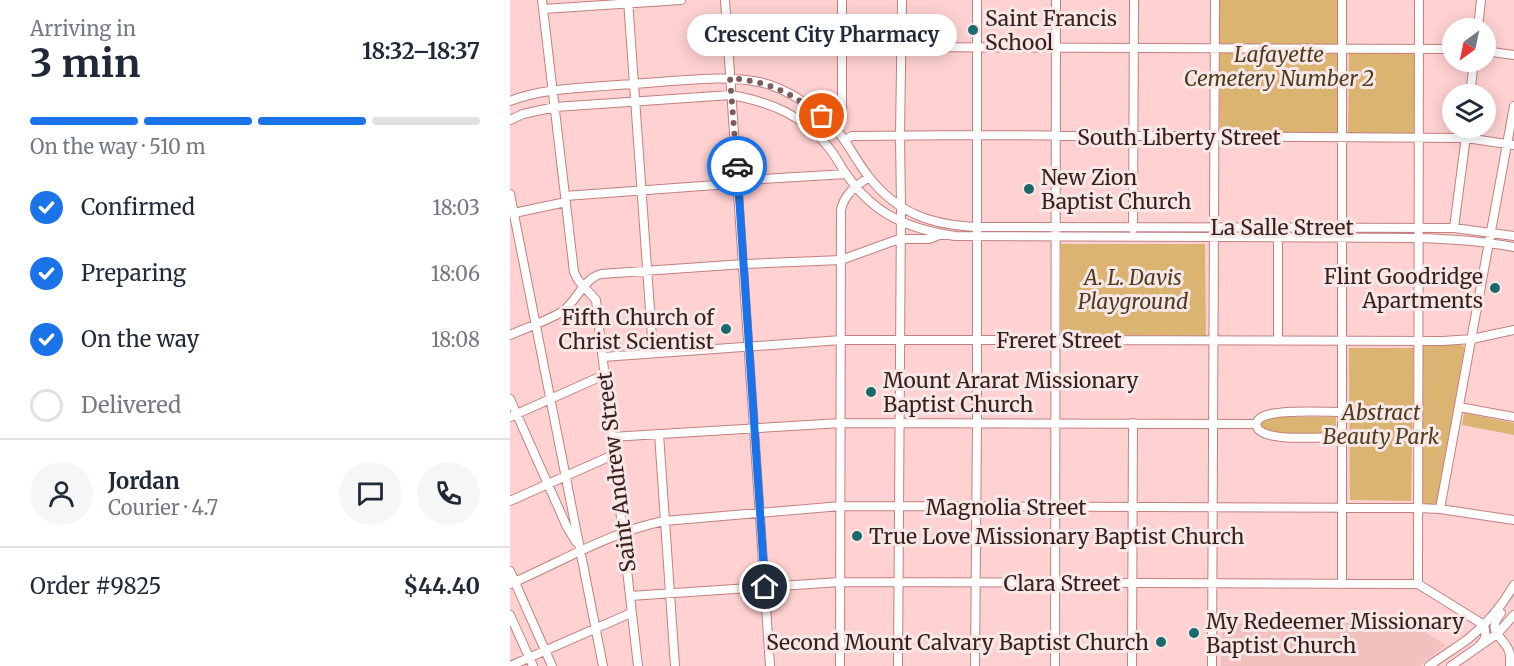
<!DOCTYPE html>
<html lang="en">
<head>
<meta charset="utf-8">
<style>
	body { margin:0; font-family:Merriweather,serif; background:#f6f6f7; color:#1f2937; height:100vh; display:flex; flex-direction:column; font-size:22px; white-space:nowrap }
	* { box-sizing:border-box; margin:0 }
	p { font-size:20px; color:#747a83 }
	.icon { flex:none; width:33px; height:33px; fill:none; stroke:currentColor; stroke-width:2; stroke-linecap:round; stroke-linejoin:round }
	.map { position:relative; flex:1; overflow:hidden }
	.drawer { display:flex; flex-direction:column; background:#fff; width:510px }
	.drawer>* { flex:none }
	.needle { width:39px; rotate:213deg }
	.fabs { position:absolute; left:932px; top:18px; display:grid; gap:12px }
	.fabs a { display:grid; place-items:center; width:54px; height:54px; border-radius:50%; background:#fff; box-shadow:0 3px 15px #0003; font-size:30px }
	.pin { position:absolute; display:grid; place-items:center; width:51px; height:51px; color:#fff; margin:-26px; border:3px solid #fff; border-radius:50%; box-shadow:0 2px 6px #0007 }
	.courier { position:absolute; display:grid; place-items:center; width:60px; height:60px; margin:-30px; border:4px solid #1a73e8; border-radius:50%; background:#fff; color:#222; box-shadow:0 2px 8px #0007 }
	.bubble { position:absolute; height:42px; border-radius:21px; background:#fff; box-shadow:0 3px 15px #0003; font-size:20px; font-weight:700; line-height:42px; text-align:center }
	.overview em { font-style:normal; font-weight:700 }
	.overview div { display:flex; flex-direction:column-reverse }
	.overview { display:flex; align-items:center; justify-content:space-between; height:102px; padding:0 30px }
	h1 { font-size:39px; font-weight:700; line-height:45px }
	.bar { display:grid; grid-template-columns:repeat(4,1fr); gap:9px 6px; align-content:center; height:72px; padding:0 30px }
	.bar i { height:8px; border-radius:4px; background:#e0e1e3 }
	.bar .on { background:#1a73e8 }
	.bar p { grid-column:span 4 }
	.line { display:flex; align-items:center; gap:15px; padding:0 30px; border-top:2px solid #e0e1e3 }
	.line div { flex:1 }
	.round { display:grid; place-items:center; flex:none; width:63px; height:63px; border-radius:32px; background:#f6f6f7 }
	ol { padding:0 30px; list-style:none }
	li { display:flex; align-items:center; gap:18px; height:66px }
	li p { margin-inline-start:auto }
	li .icon { padding:6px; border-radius:50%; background:#1a73e8; color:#fff; stroke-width:4 }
	li:last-child { color:#747a83 }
	li i { width:33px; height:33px; border:3px solid #e0e1e3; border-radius:50% }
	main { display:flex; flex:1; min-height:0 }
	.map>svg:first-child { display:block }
	.built { fill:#f1c0bf }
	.green { fill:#dbb472 }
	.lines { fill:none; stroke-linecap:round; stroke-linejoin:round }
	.minor-casing { stroke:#c37f7f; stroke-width:10 }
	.minor { stroke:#fff; stroke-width:8 }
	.done { stroke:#7e5d5d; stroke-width:6; stroke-dasharray:0 10.8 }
	.route { stroke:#1a73e8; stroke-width:8 }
	.poi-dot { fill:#1c696d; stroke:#f7e7e7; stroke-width:2 }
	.labels { text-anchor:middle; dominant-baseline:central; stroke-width:6; stroke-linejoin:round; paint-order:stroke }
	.poi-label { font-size:21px; fill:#391e1e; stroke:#f7e7e7; text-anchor:start }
	.park-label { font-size:21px; font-style:italic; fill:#4e3c1b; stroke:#f7e7e7 }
	.street-label { font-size:21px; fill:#391e1e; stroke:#f7e7e7 }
</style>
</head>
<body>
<main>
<section class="drawer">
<div class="overview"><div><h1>3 min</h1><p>Arriving in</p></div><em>18:32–18:37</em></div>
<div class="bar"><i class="on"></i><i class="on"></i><i class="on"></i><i></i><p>On the way · 510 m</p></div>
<ol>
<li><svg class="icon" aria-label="check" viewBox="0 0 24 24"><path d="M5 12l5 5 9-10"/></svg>Confirmed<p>18:03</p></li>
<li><svg class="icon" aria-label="check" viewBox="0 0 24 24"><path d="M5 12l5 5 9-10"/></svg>Preparing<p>18:06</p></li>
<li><svg class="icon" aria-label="check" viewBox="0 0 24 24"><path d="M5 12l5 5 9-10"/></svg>On the way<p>18:08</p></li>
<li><i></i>Delivered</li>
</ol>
<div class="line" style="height:108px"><a class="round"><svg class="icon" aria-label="person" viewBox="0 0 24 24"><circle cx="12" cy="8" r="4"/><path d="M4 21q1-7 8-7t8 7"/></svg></a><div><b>Jordan</b><p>Courier · 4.7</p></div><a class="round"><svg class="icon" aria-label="chat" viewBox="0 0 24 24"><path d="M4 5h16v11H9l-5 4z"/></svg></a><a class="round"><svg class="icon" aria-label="phone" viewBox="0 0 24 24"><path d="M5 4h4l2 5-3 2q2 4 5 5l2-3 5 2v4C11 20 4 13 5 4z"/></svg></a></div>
<div class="line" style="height:78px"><div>Order #9825</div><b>$44.40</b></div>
</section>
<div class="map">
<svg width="1004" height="666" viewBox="0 0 1004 666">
	<rect width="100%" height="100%" fill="#ffd2d1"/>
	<path class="built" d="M899,622L936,645L910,666H711L712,624Z"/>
	<path class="green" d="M708,0H829L828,132L710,133Z
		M909,48L905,134H838L839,52Z
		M551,244H695L696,336L551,335Z
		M914,345H951L954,346V350L927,502L925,505L912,504L913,349Z
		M839,348H904L901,501L840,500Z
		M954,413L1004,423V435L952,425Z
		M767,417H826V434C809,434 762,436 750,427L751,422L756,419Z"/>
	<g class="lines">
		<g class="minor-casing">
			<path id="minor" d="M32,0L64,272L68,280L86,300L128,666
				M118,0L143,352
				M215,0L260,666
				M832,0V584
				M33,9L171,0
				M968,28L971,0
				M332,47L942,49
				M975,51L1004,55
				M960,94L964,62
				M0,101C26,91 53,89 80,87C103,85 126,84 149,82C182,80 216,75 249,82C272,87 294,101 312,116C334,133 343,157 359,177C388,214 422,225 467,227L944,228L1004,236
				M0,120L13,114L45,107L221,95C260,102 294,115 319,148C326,156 330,166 337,175C345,187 356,199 368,208C391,225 417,232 445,236L909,238C941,239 972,241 1004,247
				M310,137C319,128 329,119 332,107V0
				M335,140L342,136L467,135L956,138L1004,145
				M0,194L93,666
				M55,196L220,184L236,180L336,174
				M2,211L4,213L56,202
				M944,228L957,128
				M623,229L624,0
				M0,335C16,328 39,320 53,311C67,301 73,279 91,274L234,264L331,260L389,239H419L432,234
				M768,341V237
				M93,357L331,340H546L933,341L962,339L1004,330
				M0,399L57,527L66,542
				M949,407L1004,417
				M0,417L94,375
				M149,434L165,666
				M101,437L331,423L746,424
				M832,437C814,437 766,441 752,432C747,429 748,429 746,424C748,420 748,419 752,417C766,409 815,412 832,412
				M0,501L103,455
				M930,509L1004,106
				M0,571L42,666
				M0,584C51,562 100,532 154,521L331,506L908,508L930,509L1004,520
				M908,584L909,0
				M120,596L330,582L908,584L974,625
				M991,613C975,633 993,635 999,651C1001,656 1000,661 1000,666
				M0,615L23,666
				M970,645C977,638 976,634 974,625
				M0,666L121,613
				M330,666L331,210C334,194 346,186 359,177
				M388,666L391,206L390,136L392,0
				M465,666L467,423V0
				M545,666L546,0
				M622,666L623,423
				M702,666L705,0
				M919,666C932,656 946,648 958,639C977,624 992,606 1004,585
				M941,666L987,634L1004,615"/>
		</g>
		<use href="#minor" class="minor"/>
	</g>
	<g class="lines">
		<path class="done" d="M227,166L220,78C261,82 279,92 312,116"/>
		<path class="route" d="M227,166L255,587"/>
	</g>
	<g class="poi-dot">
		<circle cx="463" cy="30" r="6"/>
		<circle cx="519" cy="189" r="6"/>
		<circle cx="985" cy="288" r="6"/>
		<circle cx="216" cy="329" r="6"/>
		<circle cx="361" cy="392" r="6"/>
		<circle cx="347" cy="536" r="6"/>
		<circle cx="684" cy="633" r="6"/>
		<circle cx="651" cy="642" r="6"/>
	</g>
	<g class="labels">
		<g class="poi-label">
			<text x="475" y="18">Saint Francis<tspan x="475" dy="24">School</tspan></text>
			<text x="531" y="177">New Zion<tspan x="531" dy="24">Baptist Church</tspan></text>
			<text x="973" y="276" text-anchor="end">Flint Goodridge<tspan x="973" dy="24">Apartments</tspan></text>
			<text x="204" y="317" text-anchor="end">Fifth Church of<tspan x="204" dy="24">Christ Scientist</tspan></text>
			<text x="373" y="380">Mount Ararat Missionary<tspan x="373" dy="24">Baptist Church</tspan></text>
			<text x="359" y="536">True Love Missionary Baptist Church</text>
			<text x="696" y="621">My Redeemer Missionary<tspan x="696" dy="24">Baptist Church</tspan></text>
			<text x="639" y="642" text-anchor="end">Second Mount Calvary Baptist Church</text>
		</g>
		<g class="park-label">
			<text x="769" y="54">Lafayette<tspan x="769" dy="24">Cemetery Number 2</tspan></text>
			<text x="623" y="277">A. L. Davis<tspan x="623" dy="24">Playground</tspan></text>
			<text x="871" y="412">Abstract<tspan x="871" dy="24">Beauty Park</tspan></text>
		</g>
		<g class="street-label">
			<text x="669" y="137">South Liberty Street</text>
			<text x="772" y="227">La Salle Street</text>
			<text x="549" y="340">Freret Street</text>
			<text transform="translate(106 472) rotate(-97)">Saint Andrew Street</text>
			<text x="496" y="507">Magnolia Street</text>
			<text x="552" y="583">Clara Street</text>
		</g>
	</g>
</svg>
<div class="fabs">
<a><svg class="needle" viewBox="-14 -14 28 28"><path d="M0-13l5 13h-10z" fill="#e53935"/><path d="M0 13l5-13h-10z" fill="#747a83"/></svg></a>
<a><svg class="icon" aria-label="layers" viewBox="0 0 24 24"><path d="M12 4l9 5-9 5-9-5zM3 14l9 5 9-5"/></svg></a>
</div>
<div class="pin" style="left:312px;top:116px;background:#ea580c"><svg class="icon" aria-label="bag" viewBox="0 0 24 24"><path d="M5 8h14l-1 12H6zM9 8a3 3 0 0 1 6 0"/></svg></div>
<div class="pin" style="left:255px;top:587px;background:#1f2937"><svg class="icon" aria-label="home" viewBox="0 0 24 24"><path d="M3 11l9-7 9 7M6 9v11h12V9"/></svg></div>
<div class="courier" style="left:227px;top:166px"><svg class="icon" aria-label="car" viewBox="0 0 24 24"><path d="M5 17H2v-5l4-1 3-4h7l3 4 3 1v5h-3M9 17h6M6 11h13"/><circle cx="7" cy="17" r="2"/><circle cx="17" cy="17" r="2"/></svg></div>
<div class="bubble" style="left:177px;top:14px;width:270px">Crescent City Pharmacy</div>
</div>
</main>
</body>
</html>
